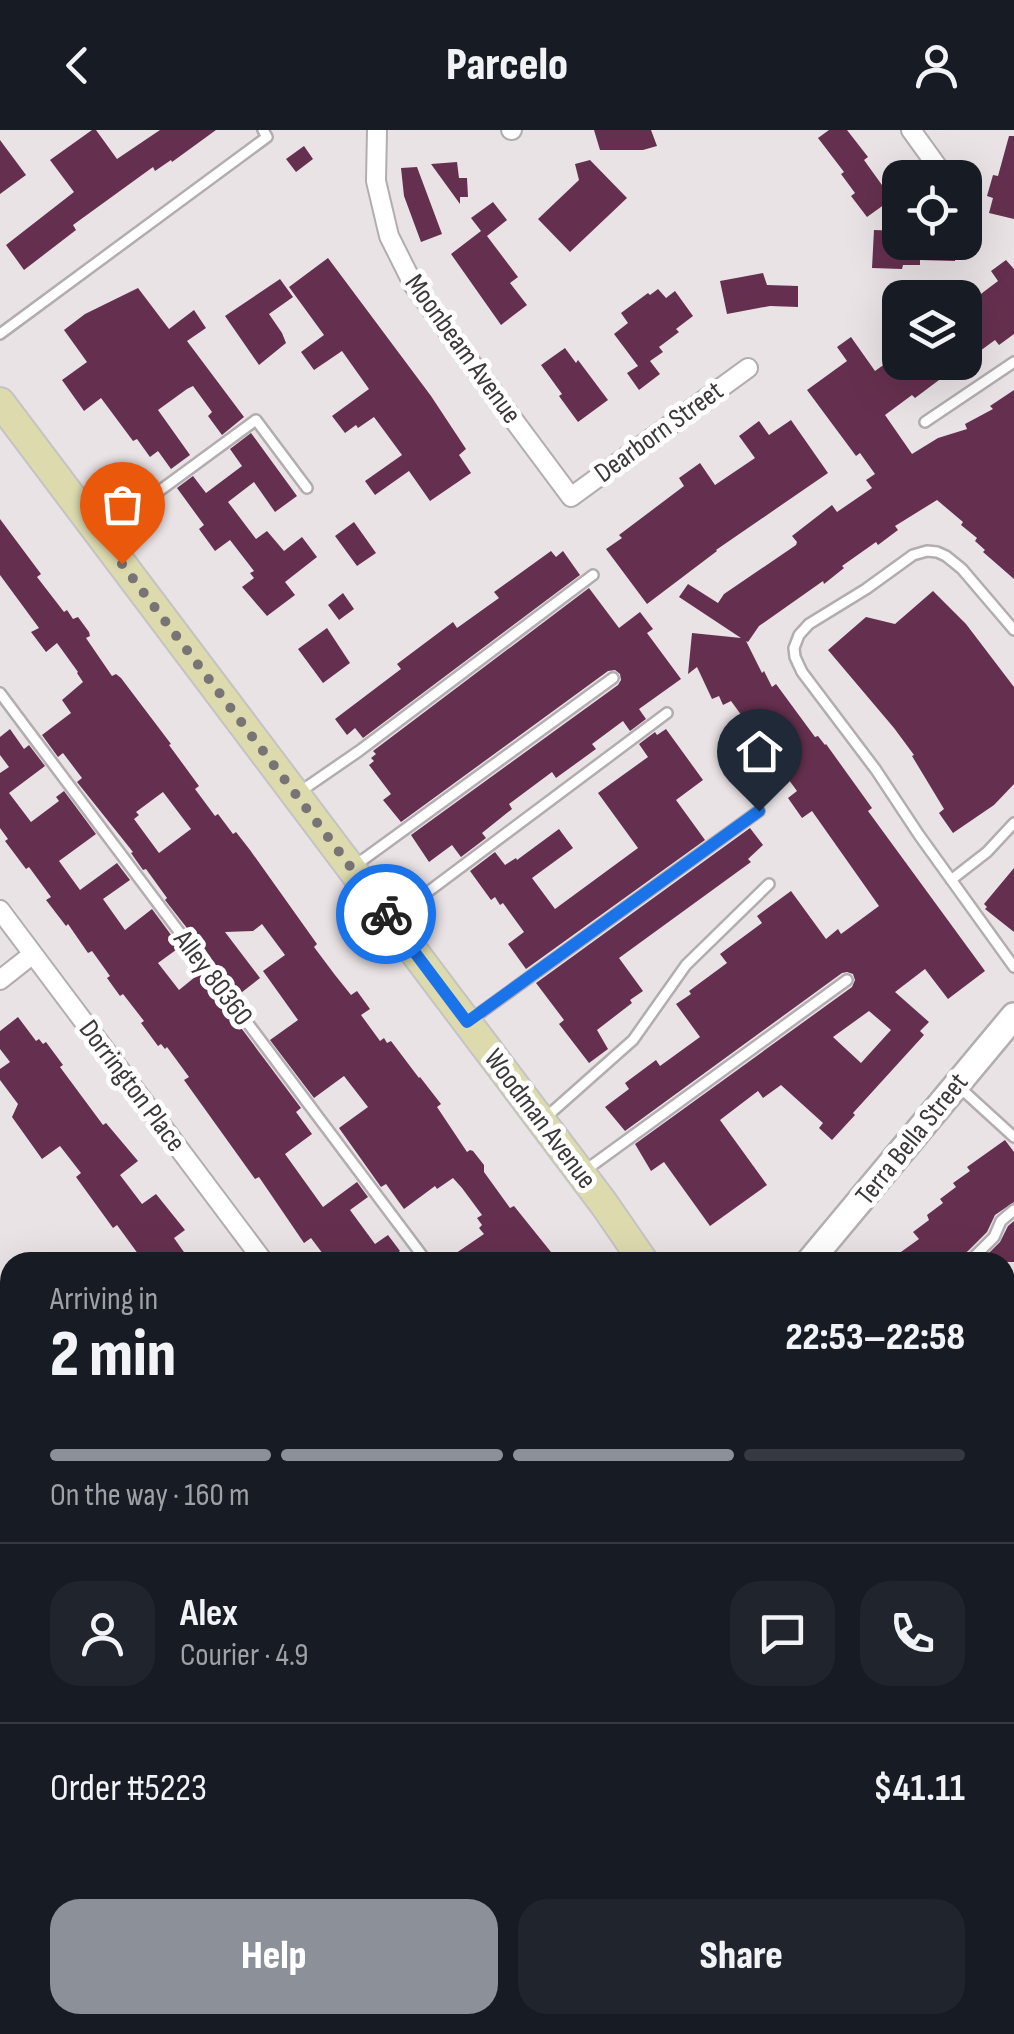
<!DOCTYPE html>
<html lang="en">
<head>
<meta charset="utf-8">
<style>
	body { margin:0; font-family:"Sofia Sans Condensed",sans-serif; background:#20242c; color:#f1f3f6; height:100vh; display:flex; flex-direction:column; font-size:38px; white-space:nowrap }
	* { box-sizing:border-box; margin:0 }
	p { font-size:32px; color:#9ea1a6 }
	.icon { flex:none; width:55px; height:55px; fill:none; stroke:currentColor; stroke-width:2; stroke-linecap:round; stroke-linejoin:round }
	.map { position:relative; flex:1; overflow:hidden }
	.side { position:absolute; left:0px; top:1122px; width:1015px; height:782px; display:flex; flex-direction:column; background:#171b24; border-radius:30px 30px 0 0; box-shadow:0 10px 40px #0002 }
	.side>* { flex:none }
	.controls { position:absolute; left:882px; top:30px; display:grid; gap:20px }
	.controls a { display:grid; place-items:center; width:100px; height:100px; border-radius:20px; background:#171b24; box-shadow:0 10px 40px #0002; font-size:50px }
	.pin { position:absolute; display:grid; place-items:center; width:85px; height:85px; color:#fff; margin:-102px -42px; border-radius:50% 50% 50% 0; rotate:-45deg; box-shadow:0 0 10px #0007 }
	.pin .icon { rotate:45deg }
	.courier { position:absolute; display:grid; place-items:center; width:100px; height:100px; margin:-50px; border:8px solid #1a73e8; border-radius:50%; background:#fff; color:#222; box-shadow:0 2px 12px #0007 }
	.head em { font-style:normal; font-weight:800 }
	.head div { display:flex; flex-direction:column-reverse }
	.head { display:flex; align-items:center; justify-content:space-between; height:170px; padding:0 50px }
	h1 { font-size:65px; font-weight:800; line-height:75px }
	.bar { display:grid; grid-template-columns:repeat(4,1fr); gap:15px 10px; align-content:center; height:120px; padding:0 50px }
	.bar i { height:12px; border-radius:8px; background:#363941 }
	.bar .selected { background:#8c9099 }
	.bar p { grid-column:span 4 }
	.line { display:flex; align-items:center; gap:25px; padding:0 50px; border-top:2px solid #363941 }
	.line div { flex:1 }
	.round { display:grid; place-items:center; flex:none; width:105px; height:105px; border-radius:30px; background:#20242c }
	.button { display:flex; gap:20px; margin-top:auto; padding:20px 50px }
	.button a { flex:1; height:115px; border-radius:30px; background:#8c9099; color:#fff; font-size:40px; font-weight:800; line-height:115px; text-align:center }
	.button a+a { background:#20242c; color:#f1f3f6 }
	header { display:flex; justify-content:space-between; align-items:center; height:130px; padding:0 50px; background:#171b24; font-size:45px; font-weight:800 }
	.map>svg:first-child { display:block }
	.building { fill:#65304f; fill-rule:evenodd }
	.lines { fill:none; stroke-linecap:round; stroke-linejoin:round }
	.service-casing { stroke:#b3adb0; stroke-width:14 }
	.minor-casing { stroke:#b3adb0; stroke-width:22 }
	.secondary-casing { stroke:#b3adb0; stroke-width:30 }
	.primary-casing { stroke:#c4c3c4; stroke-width:32 }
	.service { stroke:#fff; stroke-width:9 }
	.minor { stroke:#fff; stroke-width:18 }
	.secondary { stroke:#fff; stroke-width:25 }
	.primary { stroke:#dddbae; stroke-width:28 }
	.done { stroke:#787476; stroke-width:10; stroke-dasharray:0 18 }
	.route { stroke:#1a73e8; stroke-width:12 }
	.labels { text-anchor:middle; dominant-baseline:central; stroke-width:10; stroke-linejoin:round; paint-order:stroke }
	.street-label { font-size:28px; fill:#3b3839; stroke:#fff }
</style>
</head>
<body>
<header><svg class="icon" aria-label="back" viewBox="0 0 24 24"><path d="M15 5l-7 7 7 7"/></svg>Parcelo<svg class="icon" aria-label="person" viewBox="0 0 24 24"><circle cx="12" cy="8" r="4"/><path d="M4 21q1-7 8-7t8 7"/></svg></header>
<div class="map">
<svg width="1014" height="1904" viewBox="0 0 1014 1904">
	<rect width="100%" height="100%" fill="#eae3e6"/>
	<path class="building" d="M92,0H96L117,29L160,0H216L172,32L171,30L155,41L153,37L73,95L76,100L24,140L6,115L74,62L50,30Z
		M594,0H651L657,16L643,20H600Z
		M829,0H847L868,27L864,30L892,69L867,87L851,66L855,63L841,44L844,42L818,8Z
		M1009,6H1014V89L989,83L993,68L987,66L993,45L998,46Z
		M0,10L26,45L0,64Z
		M304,16L313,29L296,42L286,29Z
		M590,30L627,68L570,122L538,89L579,50L575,34Z
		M457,32L459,48H467L468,67H460V74L431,34Z
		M417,37L442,104L421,112L404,66L401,38Z
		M493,72L507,90L487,106L518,147L510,153L527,175L501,195L451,124L481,101L471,88Z
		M874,100L900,101V112H956L955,131L920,130V135H903L902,139L872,138Z
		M328,128L431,266L466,319L459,325L471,343L430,371L409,341L375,365L365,351L402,325L374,287L358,298L356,295L345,303L332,286L369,259L342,221L314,240L301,222L324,205L289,157Z
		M1006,130L1014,139V204L999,215L995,210L965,232V176L998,151L991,141Z
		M763,143L767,155L798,156V177L770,176L727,184L720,151Z
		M280,149L293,167L269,184L282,203L286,213L259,235L225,186Z
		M138,158L169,199L194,180L206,198L187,211L244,287L222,305L208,286L212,282L193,256L187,259L158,280L190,325L171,339L158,321L150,327L137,309L133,311L101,268L84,281L62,250L87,232L64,200L85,184Z
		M658,159L666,168L675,161L693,186L676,199L679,202L659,217L663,222L650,231L660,244L639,260L627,243L638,236L614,204L628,193L621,183L648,163L650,165Z
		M851,207L875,241L900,223V232H963L915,268L912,265L885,285L912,324L938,308L967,299L965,294L993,279L990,276L1014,260V449L983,422L985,420L975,411L977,408L961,395L963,392L937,370L895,396L898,400L878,415L876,412L842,436L844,438L824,454L823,451L759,496L748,512L746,511L762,543L764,541L772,557L776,554L815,607L818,606L825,615L826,614L872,678L868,681L985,841L948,869L925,839L895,862L929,892L920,901L924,905L853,983L855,985L832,1010L819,998L823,993L781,955L763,968L758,961L720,990L767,1055L710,1096L664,1032L651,1041L635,1014L852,857L855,850L853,844L847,842L842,843L625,1001L605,977L629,959L625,953L656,930L660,936L700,907L676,874L691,864L689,861L727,833L720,824L762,793L757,786L791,761L826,809L838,799L841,804L879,776L812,681L802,688L788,668L797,661L731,571L723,575L719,566L712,569L697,537L688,544L692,503L741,508L679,467L688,454L718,473L724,464L796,415L797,412L792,406L832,375L837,382L872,358L866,350L875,344L860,323L856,326L807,260L847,231L837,217ZM869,881L891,900L861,933L833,907Z
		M565,218L576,233L578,230L608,270L578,292L559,266L562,264L541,235Z
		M791,290L828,343L716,420L717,421L647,474L606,419L622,408L619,405L684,356L679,348L700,333L715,355L755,328L739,306L759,291L769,305Z
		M251,303L297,366L275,382L254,352L228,372L256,409L267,401L284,421L302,407L317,427L285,452L295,465L267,486L242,457L254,448L250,443L254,441L230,410L215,421L199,399L204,395L177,358L193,346L206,363L242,336L230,319Z
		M0,389L41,444L37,447L64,482L67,480L73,489L78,487L89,502L90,506L86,508L112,546L116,544L121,548L171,614L169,615L199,656L195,659L215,686L218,684L233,704L236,702L250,720L317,814L314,817L335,845L351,865L357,861L370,879L361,885L380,911L384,908L387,913L391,911L419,948L420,947L441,974L437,977L467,1022L470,1020L473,1021L484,1035V1042L510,1078L514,1076L559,1132H443L484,1104L479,1098L482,1095L477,1088L482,1085L462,1058L453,1048L437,1059L435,1056L404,1079L386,1054L381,1057L339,998L368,977L344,946L314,968L270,910L298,890L263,841L285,825L262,794L253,801L225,802L260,848L237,866L196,806L194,807L165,770L167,768L146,739L143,740L131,723L133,722L77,652L82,648L63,623L58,627L42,605L71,583L62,570L83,552L77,543L78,542L57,513L46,522L31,502L39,498L0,445ZM163,662L191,699L159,723L134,689L139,685L136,682Z
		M354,392L376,423L357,436L335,406Z
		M551,421L556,427L563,421L580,445L363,608L355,598L347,605L335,589L401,539L397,534L453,492L457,498L499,468L494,462Z
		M589,458L619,498L640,482L653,499L647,503L681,549L639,579L646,589L630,601L623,591L592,614L596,619L556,648L552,642L509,674L512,679L482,703L486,708L461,727L452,715L429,732L411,705L618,555L621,550L620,544L615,540L608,541L401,692L383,670L391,664L369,635L374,631L371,628L376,624L373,621Z
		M933,461L966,494L1014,557V654L994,675L953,703L939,683L944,679L912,626L914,625L894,598L828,520L866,487L895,494Z
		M343,463L354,479L339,490L328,475Z
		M327,498L350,533L323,553L298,519Z
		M10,599L24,619L29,615L45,636L9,663L31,692L59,671L56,667L64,661L96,704L59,731L80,760L117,733L130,750L103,769L125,800L152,779L180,817L158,833L179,860L200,843L301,978L296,982L312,1004L285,1024L323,1077L357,1052L368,1067L350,1080L375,1114L388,1105L400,1121L388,1131L389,1132H329L311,1108L304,1113L259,1047L255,1049L184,950L189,947L167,917L165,919L161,914L158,916L141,893L144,891L123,864L120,866L107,848L110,846L92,821L88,823L68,794L66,796L46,770L51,767L29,737L26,739L5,711L8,709L0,698V643L9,637L0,625V607Z
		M666,599L703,650L676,670L705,710L526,839L508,814L524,802L503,773L500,775L495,767L491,770L470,741L495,722L505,735L516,728L517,730L559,699L573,718L532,748L555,779L638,718L598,663L648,627L639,614L655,602L657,605Z
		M750,698L763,715L748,729L751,732L619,828L643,861L630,870L632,873L597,900L608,919L589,933L559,894L564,890L536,853Z
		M1014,738V802L985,779L987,777L984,774Z
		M18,887L36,911L39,909L43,914L46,912L63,935L60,937L103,995L106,993L138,1031L120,1045L142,1074L156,1064L185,1100L174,1108L191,1132H144L117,1095L113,1098L76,1047L81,1043L60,1016L42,1029L12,987L18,974L0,950V939L10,932L0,919V901Z
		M1005,1010L1014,1022V1072L995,1085L987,1102L968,1121L951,1132H887L919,1109L913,1102L929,1090L927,1085L943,1073L940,1069L956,1057L953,1053L970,1041L967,1037Z
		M1014,1091V1132H980L1000,1112L1008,1096Z"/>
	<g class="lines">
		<g class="service-casing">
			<path id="service" d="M0,204L267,7L263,0
				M925,292L1014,232
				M102,403L256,290L307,358
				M1014,500L962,439L946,426L937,422L927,421L913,425L866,459L809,494L799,505L794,518L795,527L802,542L876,640L919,705L1014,837
				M0,563L427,1132
				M298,663L359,621L593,445
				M353,737L613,548
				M951,750L987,722L1014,693
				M393,788L667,583
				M469,891L759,681
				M957,955L1014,1007
				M544,989L633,910L686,835L769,754
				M583,1042L847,850
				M969,1132L994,1107L1001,1091L1014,1080
				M1005,1417L1014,1429
				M0,1826L10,1814
				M998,1895L1004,1904
				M362,1904L370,1895"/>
		</g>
		<g class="minor-casing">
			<path id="minor" d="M377,0L376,51L389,106L414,156L571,367L748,238
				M511,0H512
				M911,0L937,36
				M0,780L264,1132
				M0,850L33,824
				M0,1261L10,1270
				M0,1615L10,1604
				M737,1895L747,1904
				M547,1904L555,1895"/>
		</g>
		<g class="secondary-casing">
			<path id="secondary" d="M809,1132L1014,886
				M146,1904L154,1895"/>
		</g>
		<g class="primary-casing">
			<path id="primary" d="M0,272L604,1074L644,1132
				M1005,1616L1014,1628"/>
		</g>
		<use href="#service" class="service"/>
		<use href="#minor" class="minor"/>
		<use href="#secondary" class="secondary"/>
		<use href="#primary" class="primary"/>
	</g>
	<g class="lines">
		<path class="done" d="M122,434L386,784"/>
		<path class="route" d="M386,784L467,892L759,681"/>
	</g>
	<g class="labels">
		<g class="street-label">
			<text transform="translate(463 219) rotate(54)">Moonbeam Avenue</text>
			<text transform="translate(659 302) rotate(-36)">Dearborn Street</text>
			<text transform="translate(213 848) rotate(53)">Alley 80360</text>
			<text transform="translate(132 956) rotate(53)">Dorrington Place</text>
			<text transform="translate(540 989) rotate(53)">Woodman Avenue</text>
			<text transform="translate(912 1009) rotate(-51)">Terra Bella Street</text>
		</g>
	</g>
</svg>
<div class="controls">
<a><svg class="icon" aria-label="locate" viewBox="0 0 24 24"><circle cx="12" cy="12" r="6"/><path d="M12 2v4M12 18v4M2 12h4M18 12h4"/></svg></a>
<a><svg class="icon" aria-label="layers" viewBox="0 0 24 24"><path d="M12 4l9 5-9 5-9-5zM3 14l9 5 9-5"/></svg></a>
</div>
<div class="pin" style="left:122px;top:434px;background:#ea580c"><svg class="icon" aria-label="bag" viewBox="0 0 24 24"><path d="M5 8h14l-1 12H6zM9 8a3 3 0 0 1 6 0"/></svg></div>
<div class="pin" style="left:759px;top:681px;background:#1f2937"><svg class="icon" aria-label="home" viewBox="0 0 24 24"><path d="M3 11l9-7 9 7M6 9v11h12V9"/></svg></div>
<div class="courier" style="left:386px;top:784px"><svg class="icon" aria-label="bike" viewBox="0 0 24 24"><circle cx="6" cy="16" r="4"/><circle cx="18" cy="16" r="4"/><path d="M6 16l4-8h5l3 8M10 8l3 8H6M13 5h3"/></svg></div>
<section class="side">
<div class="head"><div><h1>2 min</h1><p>Arriving in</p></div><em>22:53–22:58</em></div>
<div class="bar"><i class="selected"></i><i class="selected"></i><i class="selected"></i><i></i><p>On the way · 160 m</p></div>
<div class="line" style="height:180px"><a class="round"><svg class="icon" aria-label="person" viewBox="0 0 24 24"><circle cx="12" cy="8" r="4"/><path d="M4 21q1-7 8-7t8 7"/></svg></a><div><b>Alex</b><p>Courier · 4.9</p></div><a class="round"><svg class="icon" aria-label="chat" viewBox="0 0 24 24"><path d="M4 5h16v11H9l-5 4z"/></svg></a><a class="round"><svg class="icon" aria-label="phone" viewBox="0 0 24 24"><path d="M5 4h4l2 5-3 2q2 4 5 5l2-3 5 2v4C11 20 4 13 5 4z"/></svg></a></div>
<div class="line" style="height:130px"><div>Order #5223</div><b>$41.11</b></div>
<div class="button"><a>Help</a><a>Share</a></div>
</section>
</div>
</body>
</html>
